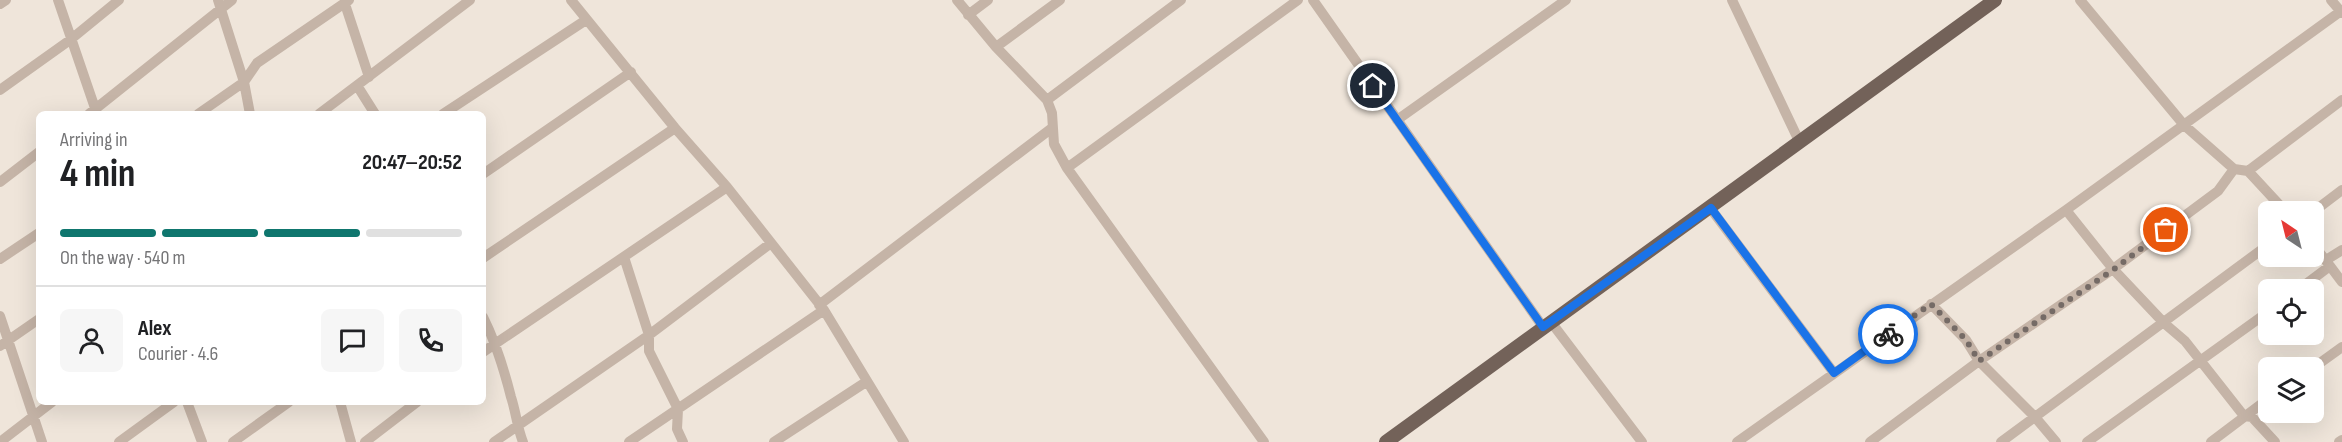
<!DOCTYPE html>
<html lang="en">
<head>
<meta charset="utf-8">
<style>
	body { margin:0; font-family:"Sofia Sans Condensed",sans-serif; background:#f6f6f6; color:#202124; height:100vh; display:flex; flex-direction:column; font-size:22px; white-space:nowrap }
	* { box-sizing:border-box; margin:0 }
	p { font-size:20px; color:#757577 }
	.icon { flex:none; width:33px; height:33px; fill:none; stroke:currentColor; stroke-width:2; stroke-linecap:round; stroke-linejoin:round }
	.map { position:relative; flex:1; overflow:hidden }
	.details { position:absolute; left:36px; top:111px; width:450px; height:294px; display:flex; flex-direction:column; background:#fff; border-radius:9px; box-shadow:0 6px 24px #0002 }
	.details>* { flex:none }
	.needle { width:39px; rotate:325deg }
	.tools { position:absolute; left:2258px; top:201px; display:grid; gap:12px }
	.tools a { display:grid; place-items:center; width:66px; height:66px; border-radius:9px; background:#fff; box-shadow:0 6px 24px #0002; font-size:30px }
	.pin { position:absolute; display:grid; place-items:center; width:51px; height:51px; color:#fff; margin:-26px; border:3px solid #fff; border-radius:50%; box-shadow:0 2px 6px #0007 }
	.courier { position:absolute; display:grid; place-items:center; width:60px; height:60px; margin:-30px; border:4px solid #1a73e8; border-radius:50%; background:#fff; color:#222; box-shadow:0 2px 8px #0007 }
	.head em { font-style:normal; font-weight:700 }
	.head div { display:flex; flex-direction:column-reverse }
	.head { display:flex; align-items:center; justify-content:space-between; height:102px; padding:0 24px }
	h1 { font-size:39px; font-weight:700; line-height:45px }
	.bar { display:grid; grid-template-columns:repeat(4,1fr); gap:9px 6px; align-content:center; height:72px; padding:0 24px }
	.bar i { height:8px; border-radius:4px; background:#e0e0e0 }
	.bar .current { background:#0f766e }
	.bar p { grid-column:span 4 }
	.line { display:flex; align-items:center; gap:15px; padding:0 24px; border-top:2px solid #e0e0e0 }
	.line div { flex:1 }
	.round { display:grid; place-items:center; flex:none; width:63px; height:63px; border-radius:9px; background:#f6f6f6 }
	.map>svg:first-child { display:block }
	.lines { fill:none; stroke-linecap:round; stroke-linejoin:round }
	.minor { stroke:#c5b4a7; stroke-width:10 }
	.major { stroke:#736259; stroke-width:14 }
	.done { stroke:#756b66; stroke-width:6; stroke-dasharray:0 10.8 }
	.route { stroke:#1a73e8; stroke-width:8 }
</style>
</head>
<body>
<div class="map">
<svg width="2342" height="442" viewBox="0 0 2342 442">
	<rect width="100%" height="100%" fill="#efe5da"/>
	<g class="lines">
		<path class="minor" d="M58,0L97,114
			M218,0L244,82L250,114
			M571,0L675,128L727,187L824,310L904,442
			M957,0L996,47L1047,100L1052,113L1054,144L1067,168L1264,442
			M1313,0L1543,327
			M1732,0L1800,143
			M2080,0L2184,125L2234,169
			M2331,0L2342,13
			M0,4L6,0
			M345,4L369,77
			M968,15L988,0
			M996,47L1060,0
			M358,87L375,114
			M0,90L70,40L119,0
			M1047,100L1181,0
			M89,114L232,0
			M198,114L244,82L257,63L349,0
			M319,114L470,0
			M443,114L586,20
			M1397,120L1566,0
			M1067,168L1298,0
			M2248,171L2286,212
			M483,174L631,72
			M0,182L39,152
			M1711,209L1834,373
			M2066,210L2113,269L2164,323L2185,341L2244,416L2252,417L2275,442
			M2313,212L2342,190
			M2313,244L2330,266
			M624,257L649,335V351L678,409L677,429L683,442
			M483,258L675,128
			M0,259L39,233
			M2326,260L2342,250
			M2298,290L2330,266L2342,282
			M1931,304L1966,340L1979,361L2035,417L2056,442
			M819,305L1052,128
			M0,316L42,442
			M483,317C496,343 504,369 511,397C516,412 517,427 523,442
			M1551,322L1642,442
			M0,346L39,319
			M483,352L727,187
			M2313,368L2342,347
			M187,402L202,442
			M340,402L351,442
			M0,442L52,402
			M119,442L174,402
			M233,442L289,402
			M365,442L417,402
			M494,442L649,335L771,243
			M629,442L824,310
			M774,442L866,382
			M1737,442L2066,210L2341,11
			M1870,442L1979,361L2113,269L2218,191L2234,169L2248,171L2342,100
			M2001,442L2268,245
			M2087,442L2268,312
			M2211,442L2268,399
			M2339,442L2342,440"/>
		<path class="major" d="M1386,442L1995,0"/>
	</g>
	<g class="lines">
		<path class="done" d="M1888,334L1931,304L1966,340L1979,361L2113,270L2166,230"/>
		<path class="route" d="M1373,86L1543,327L1711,208L1834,373L1888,334"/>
	</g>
</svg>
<div class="tools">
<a><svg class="needle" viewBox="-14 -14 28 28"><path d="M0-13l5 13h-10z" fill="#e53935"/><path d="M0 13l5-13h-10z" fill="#757577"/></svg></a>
<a><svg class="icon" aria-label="locate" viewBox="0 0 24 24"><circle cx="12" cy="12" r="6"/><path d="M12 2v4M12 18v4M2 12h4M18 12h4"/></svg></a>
<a><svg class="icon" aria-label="layers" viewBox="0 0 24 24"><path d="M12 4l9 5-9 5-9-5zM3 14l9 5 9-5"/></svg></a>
</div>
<div class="pin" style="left:2166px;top:230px;background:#ea580c"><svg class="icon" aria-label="bag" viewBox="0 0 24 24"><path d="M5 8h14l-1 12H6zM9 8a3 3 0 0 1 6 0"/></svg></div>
<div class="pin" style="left:1373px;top:86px;background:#1f2937"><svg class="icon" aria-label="home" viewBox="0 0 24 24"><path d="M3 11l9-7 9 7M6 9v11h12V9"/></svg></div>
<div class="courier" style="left:1888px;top:334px"><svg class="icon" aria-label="bike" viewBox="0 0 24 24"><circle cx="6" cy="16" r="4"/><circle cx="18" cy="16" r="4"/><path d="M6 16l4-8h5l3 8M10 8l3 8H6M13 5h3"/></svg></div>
<section class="details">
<div class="head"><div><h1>4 min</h1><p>Arriving in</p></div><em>20:47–20:52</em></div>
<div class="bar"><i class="current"></i><i class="current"></i><i class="current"></i><i></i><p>On the way · 540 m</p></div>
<div class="line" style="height:108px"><a class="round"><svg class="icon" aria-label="person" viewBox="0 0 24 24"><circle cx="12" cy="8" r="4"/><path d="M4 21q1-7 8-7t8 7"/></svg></a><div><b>Alex</b><p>Courier · 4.6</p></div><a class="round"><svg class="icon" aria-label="chat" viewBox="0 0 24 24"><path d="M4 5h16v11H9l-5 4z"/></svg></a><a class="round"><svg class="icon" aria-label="phone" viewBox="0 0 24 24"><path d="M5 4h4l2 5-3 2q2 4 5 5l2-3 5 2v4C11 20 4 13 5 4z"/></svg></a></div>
</section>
</div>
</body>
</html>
